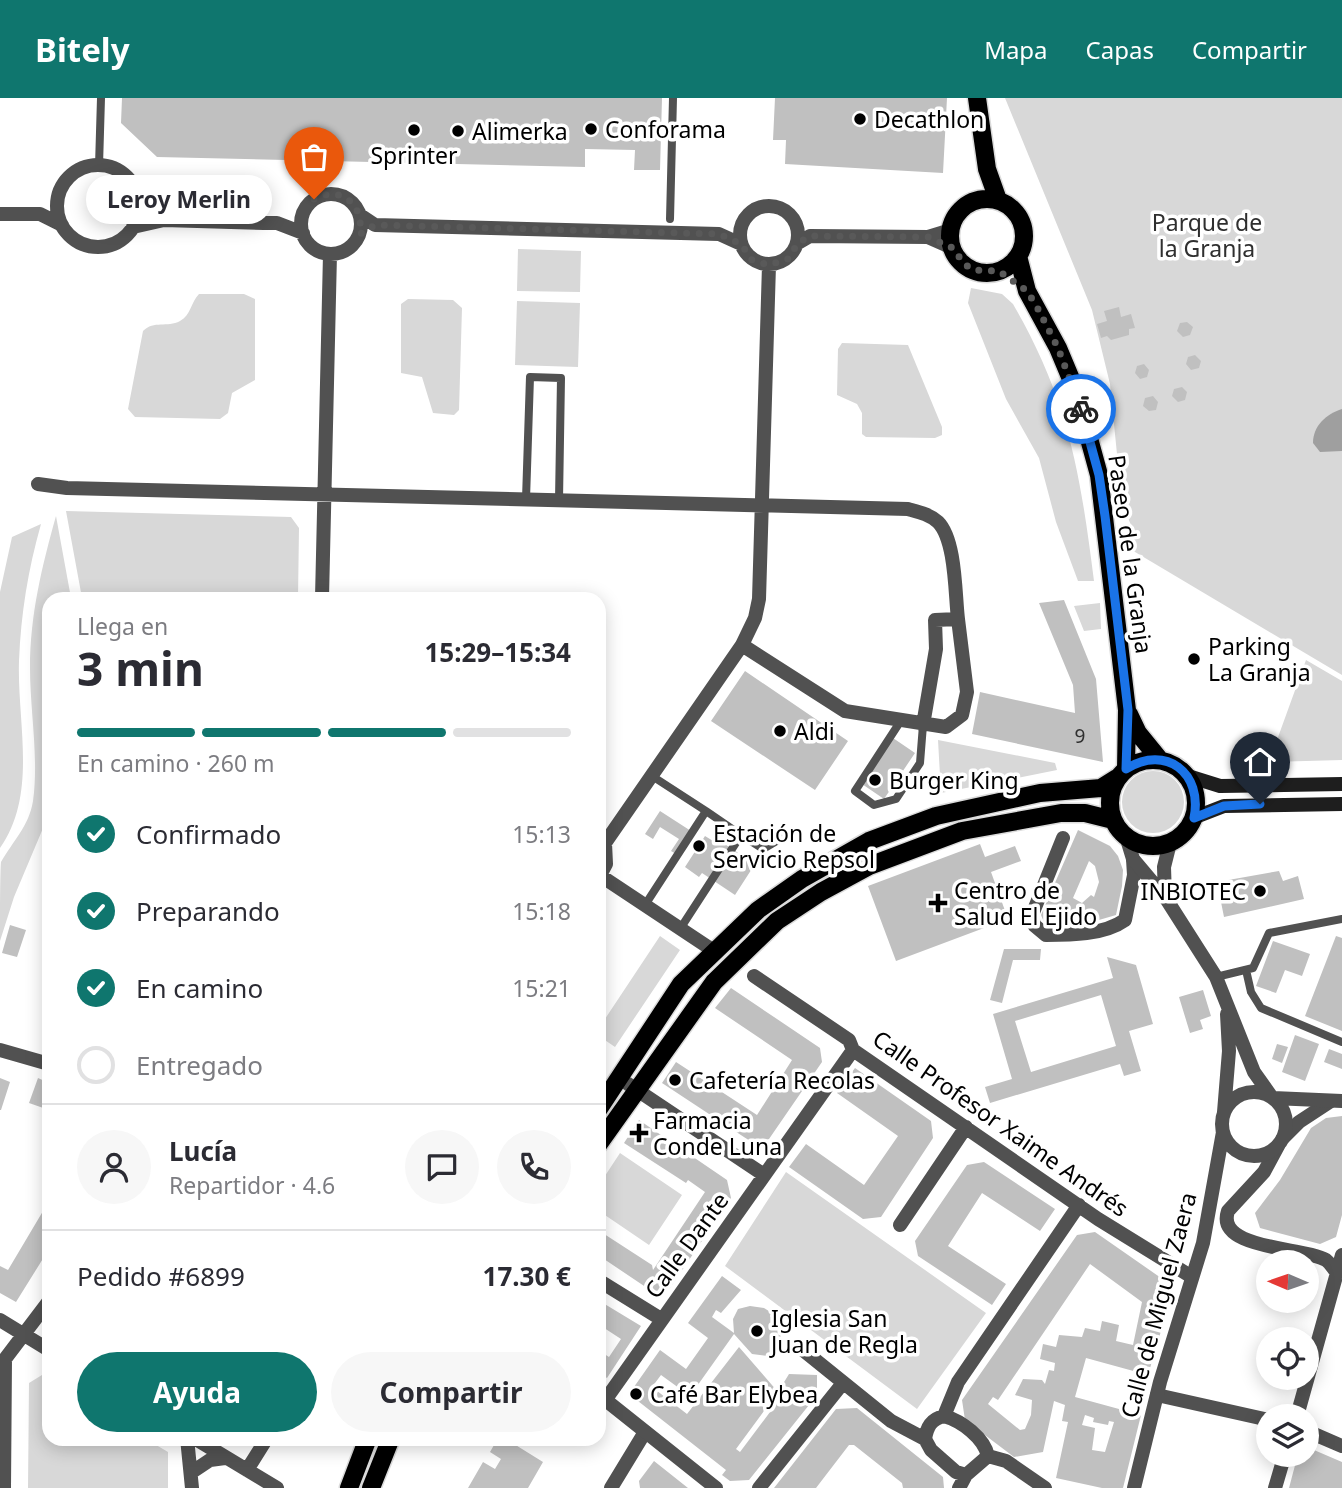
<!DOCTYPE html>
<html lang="es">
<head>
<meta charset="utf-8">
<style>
	body { margin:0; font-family:"Noto Sans",sans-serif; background:#f7f7f7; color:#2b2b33; height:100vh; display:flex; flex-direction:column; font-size:26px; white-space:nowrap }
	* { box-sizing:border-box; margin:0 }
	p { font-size:23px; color:#7c7c81 }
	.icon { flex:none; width:38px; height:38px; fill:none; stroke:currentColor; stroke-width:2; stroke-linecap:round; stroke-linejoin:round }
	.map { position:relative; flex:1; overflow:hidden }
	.details { position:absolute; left:42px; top:494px; width:564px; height:854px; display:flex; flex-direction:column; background:#fff; border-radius:21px; box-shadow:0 4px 18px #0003 }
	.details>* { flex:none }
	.needle { width:46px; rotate:272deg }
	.controls { position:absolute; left:1256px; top:1152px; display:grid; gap:14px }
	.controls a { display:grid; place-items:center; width:63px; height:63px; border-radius:50%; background:#fff; box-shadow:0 4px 18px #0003; font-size:35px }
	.pin { position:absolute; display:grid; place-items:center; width:60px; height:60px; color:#fff; margin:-72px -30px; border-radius:50% 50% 50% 0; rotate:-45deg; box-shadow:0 0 7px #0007 }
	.pin .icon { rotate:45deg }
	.courier { position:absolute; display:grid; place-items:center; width:70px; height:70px; margin:-35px; border:5px solid #1a73e8; border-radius:50%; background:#fff; color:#222; box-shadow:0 2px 9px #0007 }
	.bubble { position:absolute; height:49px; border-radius:24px; background:#fff; box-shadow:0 4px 18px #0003; font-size:23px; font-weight:700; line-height:49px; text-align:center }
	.head em { font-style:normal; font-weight:700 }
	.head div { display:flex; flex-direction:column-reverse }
	.head { display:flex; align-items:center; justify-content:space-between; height:119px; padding:0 35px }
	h1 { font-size:46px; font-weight:700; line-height:52px }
	.bar { display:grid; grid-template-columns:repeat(4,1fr); gap:10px 7px; align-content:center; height:84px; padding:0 35px }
	.bar i { height:9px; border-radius:5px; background:#e1e1e2 }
	.bar .selected { background:#0f766e }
	.bar p { grid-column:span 4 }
	.line { display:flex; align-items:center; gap:18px; padding:0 35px; border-top:2px solid #e1e1e2 }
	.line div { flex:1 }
	.round { display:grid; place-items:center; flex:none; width:74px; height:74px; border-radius:37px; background:#f7f7f7 }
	ol { padding:0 35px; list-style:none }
	li { display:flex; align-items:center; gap:21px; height:77px }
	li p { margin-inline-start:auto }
	li .icon { padding:7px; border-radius:50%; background:#0f766e; color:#fff; stroke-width:4 }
	li:last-child { color:#7c7c81 }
	li i { width:38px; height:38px; border:4px solid #e1e1e2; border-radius:50% }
	.action { display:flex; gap:14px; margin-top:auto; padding:14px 35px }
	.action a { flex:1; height:80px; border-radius:42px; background:#0f766e; color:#fff; font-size:28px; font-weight:700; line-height:80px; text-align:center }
	.action a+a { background:#f7f7f7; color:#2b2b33 }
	header { display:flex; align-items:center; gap:42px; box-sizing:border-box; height:98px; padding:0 35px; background:#0f766e; color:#fff }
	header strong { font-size:33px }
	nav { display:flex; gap:38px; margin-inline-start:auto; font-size:24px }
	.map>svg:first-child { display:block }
	.green { fill:#d8d8d8 }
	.water { fill:#9f9f9f }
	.building { fill:#c0c0c0; fill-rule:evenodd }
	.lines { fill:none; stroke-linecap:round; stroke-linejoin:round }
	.primary-casing { stroke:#dbdbdb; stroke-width:21 }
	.service { stroke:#515151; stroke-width:8 }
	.minor { stroke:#515151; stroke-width:14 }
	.tertiary { stroke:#515151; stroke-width:14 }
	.secondary { stroke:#1e1e1e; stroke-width:14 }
	.primary { stroke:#000; stroke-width:18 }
	.done { stroke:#595959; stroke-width:7; stroke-dasharray:0 12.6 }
	.route { stroke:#1a73e8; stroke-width:9 }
	.poi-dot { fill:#000; stroke:#fff; stroke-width:2.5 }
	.labels { text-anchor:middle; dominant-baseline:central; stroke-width:7; stroke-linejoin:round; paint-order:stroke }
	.number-label { font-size:19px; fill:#303030 }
	.poi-label { font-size:23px; fill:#000; stroke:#fff; text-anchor:start }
	.park-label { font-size:23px; fill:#2f2f2f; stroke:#fff }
	.street-label { font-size:23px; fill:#000; stroke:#fff }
</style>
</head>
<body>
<header>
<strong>Bitely</strong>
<nav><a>Mapa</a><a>Capas</a><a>Compartir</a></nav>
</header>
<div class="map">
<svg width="1342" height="1390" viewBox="0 0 1342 1390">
	<rect width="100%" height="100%" fill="#fff"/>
	<path class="green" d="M1005,0H1342V577L1130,451L1131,427L1122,406L1110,286L1092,212Z
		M518,151L581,153L580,194L517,193Z
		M971,190L1002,196L1013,206C1069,303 1080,374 1094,483H1078L1056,424L1039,360L1006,301L968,205Z
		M199,196H244L255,201V282L232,295L228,315L220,321L135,319L128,311L143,233C154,222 167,230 180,223C191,217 191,204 199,196Z
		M408,201L453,202L462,210L459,312L454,317L433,315L422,279L401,275V206Z
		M517,203L580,205L578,269L515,267Z
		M842,245L908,247L942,329V337L935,340L866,339L862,336V315L857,306L837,297L838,251Z
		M66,413L291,419L299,430L298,500H82Z
		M56,418L71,500H49V716L14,799L0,843C0,830 0,772 1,764C13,743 29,728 33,703C39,660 30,613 30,570C30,517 42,468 56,418Z
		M41,426C28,472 21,515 19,563C17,625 38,696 0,750V494L12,439Z
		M1100,505L1101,531L1084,533L1074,508Z
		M1306,562L1342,583V662L1269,664Z
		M938,642L1055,665L1057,672L941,695Z
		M1122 704a31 31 0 1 1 62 0a31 31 0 1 1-62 0Z
		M660,838L680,852L615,949L599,938V930Z
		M620,1055L682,1097L649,1147L599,1113V1087Z
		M786,1074L986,1215L917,1311L725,1168Z
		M42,1277L49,1281V1340L146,1341L168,1354V1390H28L29,1285Z"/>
	<path class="water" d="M1342,311V353L1320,354L1313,345C1313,328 1326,316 1342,311Z"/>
	<path class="building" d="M122,0H662L660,72H634L635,52L585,51V69L157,59L121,25Z
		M775,0H947L943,75L785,66L786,42H773Z
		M1119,209L1121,219L1131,216L1135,230L1129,231V237L1111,242L1107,238L1101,240L1097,226L1107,223L1104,213Z
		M1187,224L1193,229L1190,237L1183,239L1177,233L1180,225Z
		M1195,257L1201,263L1199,270L1191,272L1186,266L1188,259Z
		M1144,266L1149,272L1147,279L1140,281L1135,275L1137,268Z
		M1182,289L1187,294L1185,302L1178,304L1172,298L1174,291Z
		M1153,298L1158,304L1156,312L1149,313L1143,308L1145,300Z
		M1064,502L1096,581L1103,664L972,636L980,594L1075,615L1073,587L1039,505Z
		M745,573L848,643L815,692L711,623Z
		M893,640L915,655L884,701L862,686Z
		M660,713L691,733L676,756L671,753L679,741L660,729L653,741L645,736Z
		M1078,732L1110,748L1118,758L1123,772L1122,788L1116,817L1075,829H1046L1041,817ZM1089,763L1095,768L1099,784L1094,799L1091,797L1082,805L1073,800Z
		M705,738L718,746L720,743L755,766L735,797L702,775L699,779L685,769Z
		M980,746L985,759L1015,748L1021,763L991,774L1008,821L896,863L868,788Z
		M1279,773L1283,783L1298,778L1304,801L1224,819L1217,784Z
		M10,827L26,832L17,859L2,855Z
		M1336,838L1342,840V933L1305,918Z
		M1273,843L1310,856L1302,878L1285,872L1276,895L1256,888Z
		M1004,851H1041L1040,862H1013L1002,905L990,902Z
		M1107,859L1136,867L1153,926L1129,933L1141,973L1124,978L1120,966L990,1005L985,989L1012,981L993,916L1113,880ZM1101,897L1116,948L1031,974L1015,923Z
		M731,890L820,950L822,964L769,1041L753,1045L662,985L676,964L757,1017L792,962L715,910Z
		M1203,892L1211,918L1200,922L1203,931L1190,935L1179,899Z
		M1295,937L1319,946L1305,983L1282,974Z
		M1277,946L1288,949L1282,965L1272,961Z
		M1329,951L1342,956V971L1324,964Z
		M855,970L931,1023L933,1040L881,1119L863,1121L789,1069L806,1046L864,1087L898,1038L837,995Z
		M0,980L10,984L1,1012H0Z
		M38,980L49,985V1012L29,1005Z
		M1342,1018V1117L1336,1139L1320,1146L1260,1130L1255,1115L1280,1082L1311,1030L1326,1020Z
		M639,1022L727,1082L731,1100L670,1190L656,1196L598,1157V1132L652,1167L653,1172L705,1094L688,1082L686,1085L624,1045Z
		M984,1064L1055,1111L1040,1133L982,1095L948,1148L1006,1186L992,1207L918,1158L915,1143L967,1067Z
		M49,1103V1151L16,1204L0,1195V1168L8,1172Z
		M1095,1134L1174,1189L1148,1277L1086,1260L1075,1299L1141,1317L1123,1390H1102L1056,1380L1068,1324L1062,1323L1065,1307L1054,1303L1043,1354L1014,1359L965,1322L962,1302L1077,1137ZM1090,1166L1142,1204L1133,1247L1116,1243L1119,1227L1102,1223L1100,1233L1085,1230L1082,1239L1059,1237L1056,1249L1043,1246L1040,1261L1055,1265L1054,1273L1049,1272L1045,1286L1042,1282L1023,1281L1015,1297L1032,1302L1031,1317L1025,1331L1020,1332L988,1306L993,1299L998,1302ZM1085,1317L1094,1320L1093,1324L1108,1327L1109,1323L1114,1324L1105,1354L1092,1352L1095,1330L1082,1327Z
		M722,1178L741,1192L721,1215L716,1212L712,1219L734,1235L733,1221L738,1211L750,1208L764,1210L772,1215L770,1218L780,1232L781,1242L777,1252L768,1258L752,1256L734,1236L690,1298L661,1277L652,1289L687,1316L739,1249L778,1294L789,1276L817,1277V1297L749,1382L730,1383L722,1377L726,1372L629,1296L660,1252L686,1271L708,1240L688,1225ZM772,1302L776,1306L740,1354L736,1351Z
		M598,1202L641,1228L607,1280L598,1274V1252L609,1259L621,1241L598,1226Z
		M857,1310L943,1379L944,1390H903L902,1385L854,1347H849L816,1390H774L836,1311Z
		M498,1340H517L514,1346L543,1364L528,1390H468L483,1364L495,1371L501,1361L490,1354Z
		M1307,1349L1342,1364V1390H1289L1298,1356H1307Z
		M654,1363L688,1390H640L639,1383Z"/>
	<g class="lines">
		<g class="primary-casing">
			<path id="primary" d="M977,0L987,71L998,102
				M950 138a37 37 0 1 1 74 0a37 37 0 1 1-74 0Z
				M1018,158L1027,193L1058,250L1076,293L1099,377L1127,612L1126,671
				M1129,616L1138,635L1160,662
				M1110 705a43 43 0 1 1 86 0a43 43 0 1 1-86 0Z
				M598,1012L681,886L758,812L802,781L869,743L936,718L1040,695L1101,690L1117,680
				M598,1047L714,884L777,823L821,794L869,768L962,733L1061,715H1085L1113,722
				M349,1390L368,1340
				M371,1390L391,1340"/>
		</g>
		<path class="service" d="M99,68L101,0
			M670,121L673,0
			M526,401L530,279L561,280L559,402
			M900,624L855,693L874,707L896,701L920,665L923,627
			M652,678L706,713
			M741,737L763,751L785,738
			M645,807L706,713L741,737L680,831
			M1246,872L1251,894L1261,910L1342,944
			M1216,879L1253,870L1269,835L1342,821"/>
		<path class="minor" d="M57 108a41 41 0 1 1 82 0a41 41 0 1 1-82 0Z
			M301 126a30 30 0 1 1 60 0a30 30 0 1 1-60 0Z
			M740 137a29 29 0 1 1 58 0a29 29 0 1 1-58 0Z
			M0,116H40L62,127
			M360,117L375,127L719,136L741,146
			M133,129L164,122L264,125H277L303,135
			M928,139L953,150
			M798,145L810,138L928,139L951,132
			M38,386L67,390L908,411C919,414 929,416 938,424C956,442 955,497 958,521
			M322,500L330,156
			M742,547L845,613L946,629L962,617L967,594L958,521L935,522L936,551L923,627
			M1063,740L1032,817L1034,827L1046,837C1070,837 1104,837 1125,822L1134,777L1133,761
			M601,778L714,853
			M598,781L606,766L605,745L742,547L755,520L759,501L769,167
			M754,878L849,942L853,952L1098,1121L1192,1179
			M628,986L764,1077
			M1283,1040L1299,1024L1331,1003
			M1278,1048L1264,1074L1228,1113C1215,1152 1305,1149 1326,1162C1330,1165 1334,1171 1337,1175
			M900,1127L966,1029
			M598,1182L661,1221
			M0,1222L49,1252
			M803,1252L891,1323L925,1341L931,1352L956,1374L966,1377
			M1157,1297L1269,1322
			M606,1301L853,952
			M944,1318C962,1323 984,1340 988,1358
			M1297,1318L1342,1157
			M1307,1333L1342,1348
			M187,1340L192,1390
			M194,1340L277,1390
			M925,1341C927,1329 931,1321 944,1318L958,1284L1079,1107
			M988,1358L1006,1363L1045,1390
			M247,1372L267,1340
			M192,1374L210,1362L225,1360
			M4,1390L5,1261L49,1203
			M611,1390L645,1334
			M759,1390L843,1285
			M959,1390L966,1377L988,1358
			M1275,1390L1285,1356"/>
		<path class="tertiary" d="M1126,738L1133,761L1165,799L1216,879L1254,974L1271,998
			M1165,799L1164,769L1170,745
			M0,952L49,966
			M1222 1026a32 32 0 1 1 64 0a32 32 0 1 1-64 0Z
			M1273,1000L1342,1003
			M1224,1014L1229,953L1227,916
			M598,1296L716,1390
			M1134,1390L1160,1284L1203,1145L1223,1034"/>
		<path class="secondary" d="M1188,678L1220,688L1342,686
			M1193,720L1224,708L1342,706"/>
		<use href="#primary" class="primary"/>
	</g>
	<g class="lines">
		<path class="done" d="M314,101C341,87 364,106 360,136L375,127L719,136L741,146L752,162L769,167L788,161L798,145L810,138L928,139L953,150L964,166L974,172L999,173L1027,193L1037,209L1058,250L1081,311"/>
		<path class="route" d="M1081,311L1099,377L1105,418L1128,612L1126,671C1166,646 1203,675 1194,720L1224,708L1260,706"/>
	</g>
	<g class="poi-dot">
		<circle cx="860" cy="21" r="7"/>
		<circle cx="591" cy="31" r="7"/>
		<circle cx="414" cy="32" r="7"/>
		<circle cx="458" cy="33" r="7"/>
		<circle cx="1194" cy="561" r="7"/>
		<circle cx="780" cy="633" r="7"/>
		<circle cx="875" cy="682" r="7"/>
		<circle cx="699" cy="748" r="7"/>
		<circle cx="1260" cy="793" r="7"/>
		<path d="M934.5 794.5h7v7h7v7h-7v7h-7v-7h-7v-7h7z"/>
		<circle cx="675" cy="982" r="7"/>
		<path d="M635.5 1024.5h7v7h7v7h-7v7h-7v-7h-7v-7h7z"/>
		<circle cx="757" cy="1233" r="7"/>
		<circle cx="636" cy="1296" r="7"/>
	</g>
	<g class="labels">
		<g class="number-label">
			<text x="1080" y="638">9</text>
		</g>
		<g class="poi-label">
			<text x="874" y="21">Decathlon</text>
			<text x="605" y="31">Conforama</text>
			<text x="472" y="33">Alimerka</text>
			<text x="414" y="57" text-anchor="middle">Sprinter</text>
			<text x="1208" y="548">Parking<tspan x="1208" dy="26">La Granja</tspan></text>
			<text x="794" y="633">Aldi</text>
			<text x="889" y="682">Burger King</text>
			<text x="713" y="735">Estación de<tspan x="713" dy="26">Servicio Repsol</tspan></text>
			<text x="954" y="792">Centro de<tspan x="954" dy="26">Salud El Ejido</tspan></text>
			<text x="1246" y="793" text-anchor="end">INBIOTEC</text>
			<text x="689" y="982">Cafetería Recolas</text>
			<text x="653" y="1022">Farmacia<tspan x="653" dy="26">Conde Luna</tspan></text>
			<text x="771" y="1220">Iglesia San<tspan x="771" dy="26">Juan de Regla</tspan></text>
			<text x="650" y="1296">Café Bar Elybea</text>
		</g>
		<g class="park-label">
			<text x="1207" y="124">Parque de<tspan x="1207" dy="26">la Granja</tspan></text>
		</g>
		<g class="street-label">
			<text transform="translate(1131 456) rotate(82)">Paseo de la Granja</text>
			<text transform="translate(1001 1025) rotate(35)">Calle Profesor Xaime Andrés</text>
			<text transform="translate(686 1147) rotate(-54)">Calle Dante</text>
			<text transform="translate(1158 1207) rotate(-75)">Calle de Miguel Zaera</text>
		</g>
	</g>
</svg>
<div class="controls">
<a><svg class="needle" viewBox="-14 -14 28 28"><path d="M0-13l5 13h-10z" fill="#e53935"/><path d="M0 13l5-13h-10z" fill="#7c7c81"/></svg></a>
<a><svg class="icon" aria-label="locate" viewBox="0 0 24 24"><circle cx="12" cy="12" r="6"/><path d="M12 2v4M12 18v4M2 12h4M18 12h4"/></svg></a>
<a><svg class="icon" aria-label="layers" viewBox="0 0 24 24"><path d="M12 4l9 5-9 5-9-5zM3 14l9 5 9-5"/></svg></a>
</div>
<div class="pin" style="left:314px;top:101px;background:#ea580c"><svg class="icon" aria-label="bag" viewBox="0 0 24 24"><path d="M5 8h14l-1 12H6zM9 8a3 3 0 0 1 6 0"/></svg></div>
<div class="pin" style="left:1260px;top:706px;background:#1f2937"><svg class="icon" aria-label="home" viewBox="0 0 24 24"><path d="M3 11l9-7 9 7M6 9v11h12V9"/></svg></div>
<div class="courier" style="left:1081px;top:311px"><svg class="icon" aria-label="bike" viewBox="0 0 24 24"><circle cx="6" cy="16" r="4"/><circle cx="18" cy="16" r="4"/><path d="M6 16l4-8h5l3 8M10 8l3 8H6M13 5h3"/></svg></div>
<div class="bubble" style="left:86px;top:77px;width:186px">Leroy Merlin</div>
<section class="details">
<div class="head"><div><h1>3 min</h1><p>Llega en</p></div><em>15:29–15:34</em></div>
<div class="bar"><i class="selected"></i><i class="selected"></i><i class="selected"></i><i></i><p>En camino · 260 m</p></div>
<ol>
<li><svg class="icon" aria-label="check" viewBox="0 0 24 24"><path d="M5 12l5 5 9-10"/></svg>Confirmado<p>15:13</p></li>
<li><svg class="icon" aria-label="check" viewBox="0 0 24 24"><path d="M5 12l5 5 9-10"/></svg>Preparando<p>15:18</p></li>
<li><svg class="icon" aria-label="check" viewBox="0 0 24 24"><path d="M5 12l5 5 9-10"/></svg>En camino<p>15:21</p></li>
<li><i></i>Entregado</li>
</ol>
<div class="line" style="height:126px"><a class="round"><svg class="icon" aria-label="person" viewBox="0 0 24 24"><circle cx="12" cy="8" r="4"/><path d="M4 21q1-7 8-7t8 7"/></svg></a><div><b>Lucía</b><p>Repartidor · 4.6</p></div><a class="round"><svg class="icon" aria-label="chat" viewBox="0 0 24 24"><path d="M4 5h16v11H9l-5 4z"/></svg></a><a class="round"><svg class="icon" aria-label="phone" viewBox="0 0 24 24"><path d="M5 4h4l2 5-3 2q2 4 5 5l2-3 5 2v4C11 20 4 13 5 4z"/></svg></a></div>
<div class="line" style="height:91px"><div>Pedido #6899</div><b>17.30 €</b></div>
<div class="action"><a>Ayuda</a><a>Compartir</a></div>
</section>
</div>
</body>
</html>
